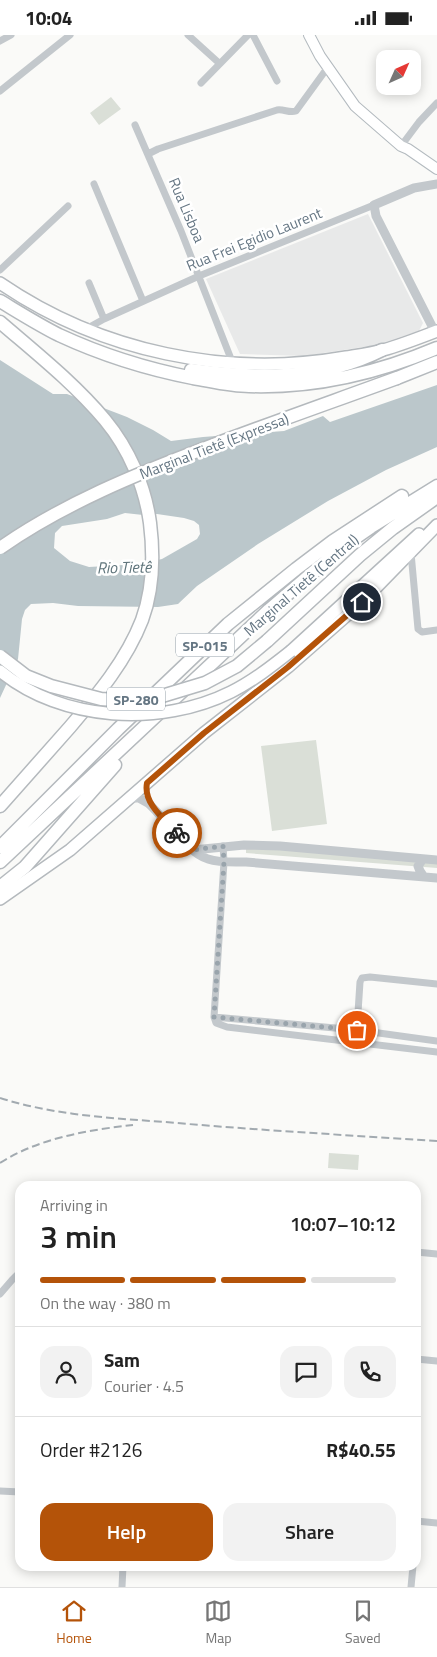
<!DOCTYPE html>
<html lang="en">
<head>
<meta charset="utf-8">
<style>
	body { margin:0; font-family:"Titillium Web",sans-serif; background:#f2f2f2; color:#222; height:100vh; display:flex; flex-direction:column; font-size:19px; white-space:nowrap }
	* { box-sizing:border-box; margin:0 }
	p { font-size:16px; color:#767676 }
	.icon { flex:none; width:28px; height:28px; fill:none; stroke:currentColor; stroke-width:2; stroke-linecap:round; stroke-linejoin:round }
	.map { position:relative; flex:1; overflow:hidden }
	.sheet { position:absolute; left:15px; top:1146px; width:406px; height:390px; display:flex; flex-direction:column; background:#fff; border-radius:15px; box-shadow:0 2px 12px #0003 }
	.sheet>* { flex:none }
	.needle { width:32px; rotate:45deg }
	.buttons { position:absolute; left:376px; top:15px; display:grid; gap:10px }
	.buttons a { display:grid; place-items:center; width:45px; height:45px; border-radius:10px; background:#fff; box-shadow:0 2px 12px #0003; font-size:25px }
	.pin { position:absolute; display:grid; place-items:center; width:42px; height:42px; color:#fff; margin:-21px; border:2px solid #fff; border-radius:50%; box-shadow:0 1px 5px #0007 }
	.courier { position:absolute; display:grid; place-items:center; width:50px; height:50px; margin:-25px; border:4px solid #b45309; border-radius:50%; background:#fff; color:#222; box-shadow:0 1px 6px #0007 }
	.summary em { font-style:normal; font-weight:600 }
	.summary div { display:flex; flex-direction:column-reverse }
	.summary { display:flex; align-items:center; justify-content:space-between; height:85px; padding:0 25px }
	h1 { font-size:32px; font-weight:600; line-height:38px }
	.bar { display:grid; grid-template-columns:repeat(4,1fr); gap:8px 5px; align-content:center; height:60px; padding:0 25px }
	.bar i { height:6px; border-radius:4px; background:#e0e0e0 }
	.bar .active { background:#b45309 }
	.bar p { grid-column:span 4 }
	.line { display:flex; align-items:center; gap:12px; padding:0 25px; border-top:1px solid #e0e0e0 }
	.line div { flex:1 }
	.round { display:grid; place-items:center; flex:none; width:52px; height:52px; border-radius:15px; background:#f2f2f2 }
	.button { display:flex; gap:10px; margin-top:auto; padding:10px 25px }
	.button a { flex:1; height:58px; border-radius:15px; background:#b45309; color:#fff; font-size:20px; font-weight:600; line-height:58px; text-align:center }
	.button a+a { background:#f2f2f2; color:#222 }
	.status { display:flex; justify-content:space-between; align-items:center; height:35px; padding:0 25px; background:#fff; direction:ltr }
	.status svg { height:14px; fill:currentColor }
	.menu { display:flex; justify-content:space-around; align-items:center; height:70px; border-top:1px solid #e0e0e0; background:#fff; font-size:14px; color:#767676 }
	.menu a { display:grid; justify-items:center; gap:2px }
	.menu .active { color:#b45309 }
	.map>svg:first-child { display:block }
	.built { fill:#e8e9e9 }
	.green { fill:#dadfd7 }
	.water { fill:#bbc7cb; fill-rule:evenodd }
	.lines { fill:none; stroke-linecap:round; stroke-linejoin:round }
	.secondary-casing { stroke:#b3babf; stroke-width:12 }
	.trunk-casing { stroke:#b4b9bd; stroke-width:14 }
	.motorway-casing { stroke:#b4b9bd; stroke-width:15 }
	.minor { stroke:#c3c8cc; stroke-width:7 }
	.tertiary { stroke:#c3c8cc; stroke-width:9 }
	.secondary { stroke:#fff; stroke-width:10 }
	.trunk { stroke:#fff; stroke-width:11 }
	.motorway { stroke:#fff; stroke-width:12 }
	.rail { stroke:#a2aab0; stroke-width:2; stroke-dasharray:8 4; stroke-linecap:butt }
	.trunk-bridge-casing { stroke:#b4b9bd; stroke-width:14; stroke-linecap:butt }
	.motorway-bridge-casing { stroke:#b4b9bd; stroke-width:15; stroke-linecap:butt }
	.trunk-bridge { stroke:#fff; stroke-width:11 }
	.motorway-bridge { stroke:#fff; stroke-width:12 }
	.done { stroke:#99a4ac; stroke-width:5; stroke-dasharray:0 9 }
	.route { stroke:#b45309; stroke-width:6 }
	.labels { text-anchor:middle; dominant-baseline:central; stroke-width:5; stroke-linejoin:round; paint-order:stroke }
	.shield { fill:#fff; stroke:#939fa8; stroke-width:1 }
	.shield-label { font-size:14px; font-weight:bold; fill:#657683 }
	.street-label { font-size:15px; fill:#657683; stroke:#fff }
	.water-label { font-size:16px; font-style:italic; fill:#60757c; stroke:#fff }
</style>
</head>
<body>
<div class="status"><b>10:04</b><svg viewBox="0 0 49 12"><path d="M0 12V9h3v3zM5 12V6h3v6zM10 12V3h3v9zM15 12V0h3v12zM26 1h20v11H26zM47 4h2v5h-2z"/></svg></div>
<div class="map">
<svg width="437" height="1552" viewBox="0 0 437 1552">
	<rect width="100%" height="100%" fill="#fafaf8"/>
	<path class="built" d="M368,179L423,288L419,296L376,310L304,321L240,319L206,244Z"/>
	<path class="green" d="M111,62L121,74L99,90L90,78Z
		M316,705L327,789L272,796L261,711Z
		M246,811L437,827V833L246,818Z
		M329,1118L359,1120L358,1135L328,1133Z"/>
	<path class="water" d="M0,325L53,359H67L127,382L153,395L171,406L203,402L284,396L323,381L330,387L437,350V412L386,435L328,466L258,509L197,551L178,569L158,572L78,571L53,568L31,569L25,575L22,584L18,624L0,663ZM125,478L143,480L157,479L184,483L194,486L199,490L200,499L197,504L162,524L140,529L89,532L70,526L54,513L55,498L62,491L107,484Z"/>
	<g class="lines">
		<g class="secondary-casing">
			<path id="secondary" d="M309,0L320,21L355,71L401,111L408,114L437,134"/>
		</g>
		<g class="trunk-casing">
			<path id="trunk" d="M0,248C101,317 227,343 346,322C358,320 372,318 383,315C401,310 419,303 437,296
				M291,616L419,499
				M0,864L70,815L204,698L288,632L362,567L437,490"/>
		</g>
		<g class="motorway-casing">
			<path id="motorway" d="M0,266C20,278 39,290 59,300C102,320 147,334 193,343C211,346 230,351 249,351C314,353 378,338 437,313
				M0,287C36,318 74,348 105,385C129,414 145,451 150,488C154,520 153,555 142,585C126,626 98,659 70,692C47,718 23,745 0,771
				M191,335C255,344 323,345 382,315
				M397,343L437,327
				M267,606L360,520L393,493L437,462
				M0,812L118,694L228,589L296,534L333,506L402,461
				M0,827L269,575L345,510L371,492L437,451
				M0,852L25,832L115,730"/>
		</g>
		<path class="minor" d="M188,0L219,28
			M253,0L277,46
			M0,6L11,0
			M201,48L248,0
			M0,56L70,0
			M135,90L181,196L233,329
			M401,111L419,87L437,68
			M148,119L158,114L277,75C284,74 289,78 296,76L328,32
			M94,149L143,266
			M0,235L68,171
			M89,248L104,284
			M86,294L104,284L199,241L374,170
			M411,518L418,594L422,597L437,595
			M214,982L224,827L223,811
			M437,1006L357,995L214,982L216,988L227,992L437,1017
			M356,1008L360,947L362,943L370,942L437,949
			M416,1217L437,1219
			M0,1259L12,1245L20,1237
			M416,1324L437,1326
			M0,1456L20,1457
			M416,1486L437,1488
			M122,1552L123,1531
			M411,1552L413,1531"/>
		<path class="tertiary" d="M435,297L376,181L374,170L414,153L437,149
			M130,763H139L148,768C165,783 187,818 208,824C220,828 234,827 246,827L437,843
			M193,815L244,810L280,811L437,825
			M423,824L418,831L420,836L424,842"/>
		<use href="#secondary" class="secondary"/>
		<use href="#trunk" class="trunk"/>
		<use href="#motorway" class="motorway"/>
		<path class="rail" d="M0,1063C54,1080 109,1083 165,1087C255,1095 346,1100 437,1106
			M0,1128C39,1103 88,1095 133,1090"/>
		<g class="trunk-bridge-casing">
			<path id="trunk-bridge" d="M0,636C62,687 161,692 231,657C253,646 272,631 291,616"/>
		</g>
		<g class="motorway-bridge-casing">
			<path id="motorway-bridge" d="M0,513C63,469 136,439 208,412C271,388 334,366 397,343
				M0,621L26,641L51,651L101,664L127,666L162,661L205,648L237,631L267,606"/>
		</g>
		<use href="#trunk-bridge" class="trunk-bridge"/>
		<use href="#motorway-bridge" class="motorway-bridge"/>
	</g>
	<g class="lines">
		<path class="done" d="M177,798L193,815L223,811L224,827L214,982L357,995"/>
		<path class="route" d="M177,798C164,784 143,768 147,748L204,698L288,632L362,567"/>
	</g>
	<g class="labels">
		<g class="shield">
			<rect x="176" y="598.5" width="58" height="23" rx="4"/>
			<rect x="107" y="652.5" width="58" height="23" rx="4"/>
		</g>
		<g class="shield-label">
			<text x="205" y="610">SP-015</text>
			<text x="136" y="664">SP-280</text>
		</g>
		<g class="street-label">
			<text transform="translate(187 175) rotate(67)">Rua Lisboa</text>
			<text transform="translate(254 204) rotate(-22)">Rua Frei Egidio Laurent</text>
			<text transform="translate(214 411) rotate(-21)">Marginal Tietê (Expressa)</text>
			<text transform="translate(301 550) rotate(-41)">Marginal Tietê (Central)</text>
		</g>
		<g class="water-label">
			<text transform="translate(124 532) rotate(-1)">Rio Tietê</text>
		</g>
	</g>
</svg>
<div class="buttons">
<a><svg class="needle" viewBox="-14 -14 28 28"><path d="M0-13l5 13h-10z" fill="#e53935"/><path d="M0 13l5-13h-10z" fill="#767676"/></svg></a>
</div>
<div class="pin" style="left:357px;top:995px;background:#ea580c"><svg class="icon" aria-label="bag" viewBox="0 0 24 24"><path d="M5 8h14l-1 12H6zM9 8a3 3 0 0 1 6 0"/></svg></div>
<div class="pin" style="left:362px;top:567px;background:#1f2937"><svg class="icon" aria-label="home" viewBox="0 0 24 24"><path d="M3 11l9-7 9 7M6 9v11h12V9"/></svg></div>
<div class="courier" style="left:177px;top:798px"><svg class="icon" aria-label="bike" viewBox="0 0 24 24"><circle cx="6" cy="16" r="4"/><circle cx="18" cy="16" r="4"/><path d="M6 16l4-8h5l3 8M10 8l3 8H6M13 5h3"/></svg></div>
<section class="sheet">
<div class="summary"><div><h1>3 min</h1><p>Arriving in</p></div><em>10:07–10:12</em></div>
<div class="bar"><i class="active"></i><i class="active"></i><i class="active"></i><i></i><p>On the way · 380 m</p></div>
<div class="line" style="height:90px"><a class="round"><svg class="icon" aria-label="person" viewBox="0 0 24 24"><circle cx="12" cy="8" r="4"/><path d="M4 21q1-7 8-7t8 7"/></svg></a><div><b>Sam</b><p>Courier · 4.5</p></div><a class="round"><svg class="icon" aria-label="chat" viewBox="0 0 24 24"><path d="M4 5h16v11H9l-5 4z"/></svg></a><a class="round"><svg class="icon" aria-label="phone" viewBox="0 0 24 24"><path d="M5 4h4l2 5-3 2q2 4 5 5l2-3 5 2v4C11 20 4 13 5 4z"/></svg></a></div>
<div class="line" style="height:65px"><div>Order #2126</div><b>R$40.55</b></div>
<div class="button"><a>Help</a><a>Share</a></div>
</section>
</div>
<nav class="menu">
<a class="active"><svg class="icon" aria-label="home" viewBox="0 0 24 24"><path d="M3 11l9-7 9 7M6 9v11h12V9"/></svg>Home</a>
<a><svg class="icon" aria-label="map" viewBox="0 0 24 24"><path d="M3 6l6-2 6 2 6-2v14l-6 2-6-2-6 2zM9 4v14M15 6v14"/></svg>Map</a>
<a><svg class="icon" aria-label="saved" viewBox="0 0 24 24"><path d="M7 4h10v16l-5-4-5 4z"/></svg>Saved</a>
</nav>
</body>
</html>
